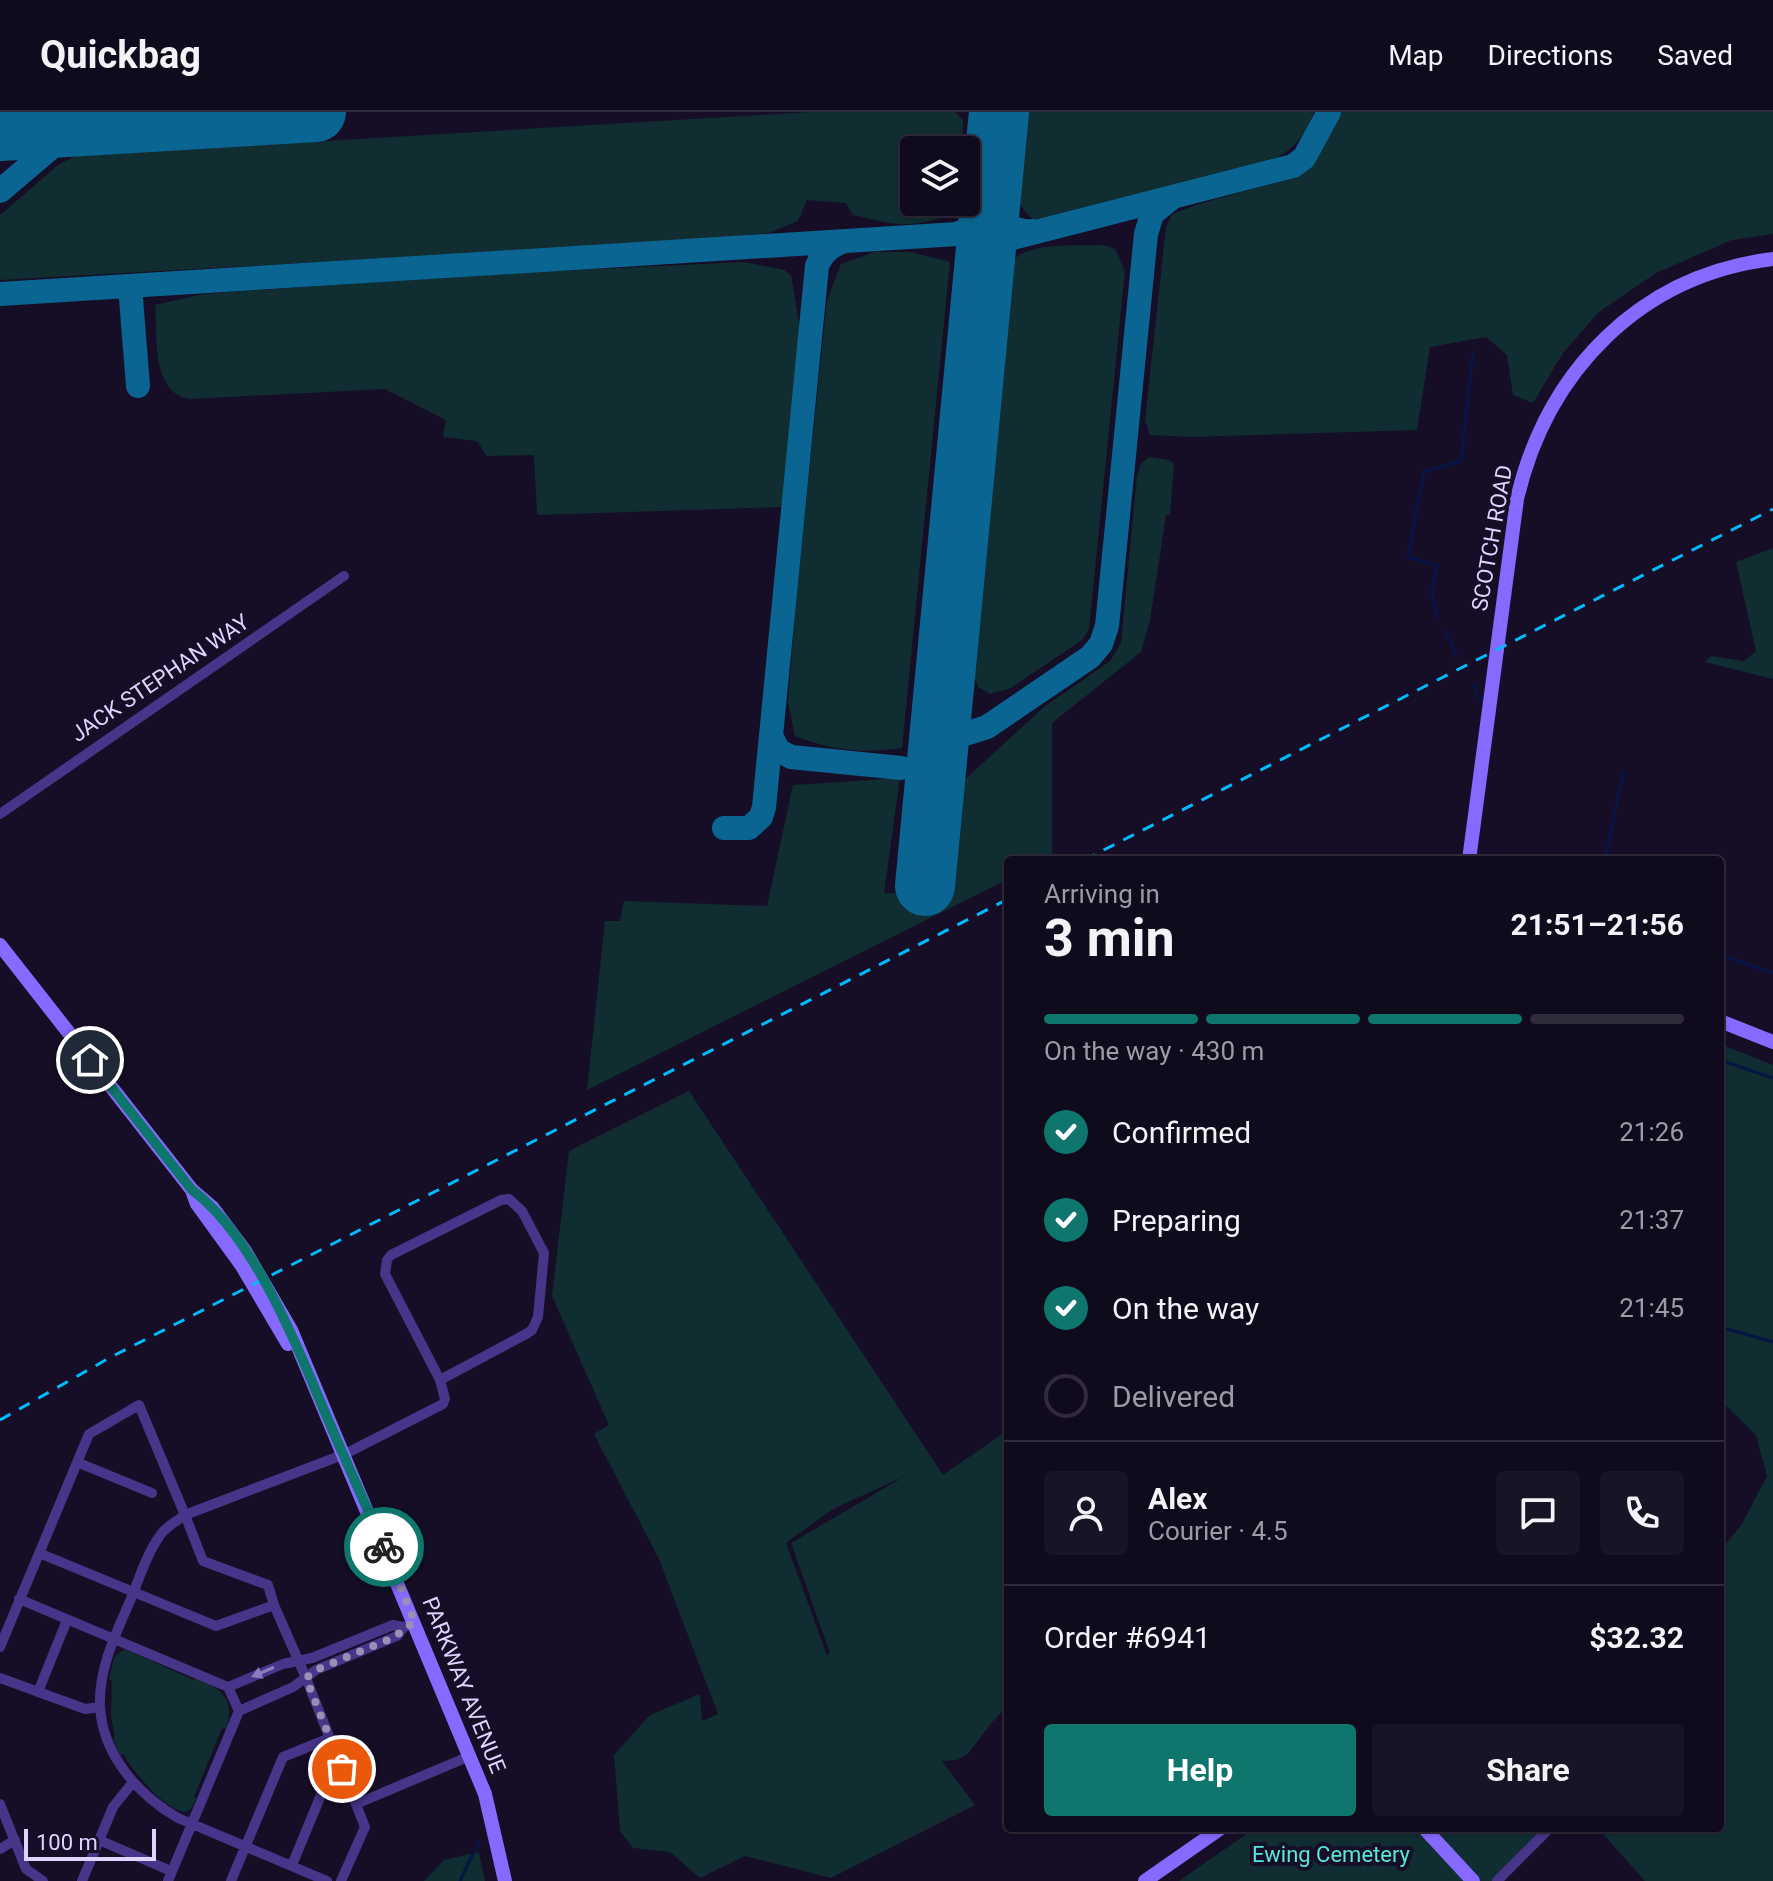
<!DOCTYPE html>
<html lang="en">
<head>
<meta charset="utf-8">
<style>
	body { margin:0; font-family:Roboto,sans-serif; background:#191326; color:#f1f3f6; height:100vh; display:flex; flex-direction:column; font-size:30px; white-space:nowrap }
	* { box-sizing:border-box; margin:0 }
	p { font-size:26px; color:#9c9aa4 }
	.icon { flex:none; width:44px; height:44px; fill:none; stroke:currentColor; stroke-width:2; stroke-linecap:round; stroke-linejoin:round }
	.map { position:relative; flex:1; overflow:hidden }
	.drawer { position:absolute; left:1004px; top:744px; width:720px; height:976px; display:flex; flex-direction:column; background:#100a1d; border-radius:8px; box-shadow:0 2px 6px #0004,0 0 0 2px #302b3b }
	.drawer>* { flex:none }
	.buttons { position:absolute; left:900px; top:24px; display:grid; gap:16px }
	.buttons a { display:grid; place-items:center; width:80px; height:80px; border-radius:8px; background:#100a1d; box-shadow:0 2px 6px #0004,0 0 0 2px #302b3b; font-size:40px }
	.scale { position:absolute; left:24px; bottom:20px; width:132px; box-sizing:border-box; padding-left:8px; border:4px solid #dfd3ff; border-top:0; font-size:22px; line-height:28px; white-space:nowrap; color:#dfd3ff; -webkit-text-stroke:6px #160e27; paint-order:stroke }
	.pin { position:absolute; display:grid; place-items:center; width:68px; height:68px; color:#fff; margin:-34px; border:4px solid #fff; border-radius:50%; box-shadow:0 2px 8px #0007 }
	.courier { position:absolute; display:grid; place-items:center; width:80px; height:80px; margin:-40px; border:6px solid #0f766e; border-radius:50%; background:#fff; color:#222; box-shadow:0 2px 10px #0007 }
	.headline em { font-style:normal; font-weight:700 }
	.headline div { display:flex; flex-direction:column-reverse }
	.headline { display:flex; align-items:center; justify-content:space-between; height:136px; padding:0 40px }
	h1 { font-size:52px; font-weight:700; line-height:60px }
	.bar { display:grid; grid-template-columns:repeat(4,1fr); gap:12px 8px; align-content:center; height:96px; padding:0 40px }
	.bar i { height:10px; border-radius:6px; background:#302b3b }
	.bar .active { background:#0f766e }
	.bar p { grid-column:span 4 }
	.line { display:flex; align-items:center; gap:20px; padding:0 40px; border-top:2px solid #302b3b }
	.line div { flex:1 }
	.round { display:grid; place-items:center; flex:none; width:84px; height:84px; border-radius:8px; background:#191326 }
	ol { padding:0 40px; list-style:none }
	li { display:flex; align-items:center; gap:24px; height:88px }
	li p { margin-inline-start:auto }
	li .icon { padding:8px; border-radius:50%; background:#0f766e; color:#fff; stroke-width:4 }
	li:last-child { color:#9c9aa4 }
	li i { width:44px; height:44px; border:4px solid #302b3b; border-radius:50% }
	.action { display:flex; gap:16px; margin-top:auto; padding:16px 40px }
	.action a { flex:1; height:92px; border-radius:8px; background:#0f766e; color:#fff; font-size:32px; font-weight:700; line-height:92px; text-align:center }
	.action a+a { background:#191326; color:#f1f3f6 }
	header { display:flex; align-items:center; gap:48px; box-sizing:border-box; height:112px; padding:0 40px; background:#100a1d; border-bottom:2px solid #302b3b }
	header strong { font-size:38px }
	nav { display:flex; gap:44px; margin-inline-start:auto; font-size:28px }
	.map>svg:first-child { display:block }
	.green { fill:#102d31; fill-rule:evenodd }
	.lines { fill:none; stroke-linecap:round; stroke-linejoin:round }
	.stream { stroke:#071447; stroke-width:3 }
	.taxiway { stroke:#0b6592; stroke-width:24 }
	.runway { stroke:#0b6592; stroke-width:60 }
	.street { stroke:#463589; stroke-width:10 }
	.secondary { stroke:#866aff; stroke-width:14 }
	.rail { stroke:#00bcfe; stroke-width:3; stroke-dasharray:12 10; stroke-linecap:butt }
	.oneway { fill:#8b7cbe }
	.done { stroke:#998eb3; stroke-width:8; stroke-dasharray:0 14.4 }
	.route { stroke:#0f766e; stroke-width:10 }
	.labels { text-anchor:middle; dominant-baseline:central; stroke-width:8; stroke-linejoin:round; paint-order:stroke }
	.street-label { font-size:22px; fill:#dfd3ff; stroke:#160e27 }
	.park-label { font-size:22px; fill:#57e7db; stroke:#160e27 }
</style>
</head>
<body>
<header>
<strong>Quickbag</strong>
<nav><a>Map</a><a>Directions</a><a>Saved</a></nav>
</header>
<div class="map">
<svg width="1773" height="1769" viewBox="0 0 1773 1769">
	<rect width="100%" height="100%" fill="#160e27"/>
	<path class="green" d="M811,0H955L963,8L962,38H914V90H956L955,101C911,117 898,114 853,103L846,91L807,88L798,109L769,121L688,129L0,168V103L58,53L75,44Z
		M1026,0H1314C1305,27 1289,42 1263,52L1043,108H1033L1017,90Z
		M1342,0H1773V122L1732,128L1656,161L1599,200L1563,241L1533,291L1513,283L1507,243L1486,225L1430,235L1417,318L1191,325L1150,323L1145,308L1166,115L1172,102L1202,91L1279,70L1309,58Z
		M1104,133L1115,137L1125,159L1089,517L1082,528L1011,576L990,582L978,575L972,559L1012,150C1026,129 1080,134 1104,133Z
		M875,140H911L950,150L902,636C862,642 832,638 795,624L788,590L796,487L827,188L841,152Z
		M745,150L784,158L791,163L800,216L783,395L537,403L534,343L487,344L477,329L443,325L446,308L385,277L190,287C150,280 158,224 155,193L203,182L491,162Z
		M1149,345L1169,348L1174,352L1170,403H1166L1150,508L1141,540L1052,611V746L1047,748H1008V767L587,978L605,809H620L624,789L767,794L793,673L900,666L884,781L951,783L960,672L1044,595L1110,549L1121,531L1137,363L1141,352Z
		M1773,436V567L1705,550L1711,544L1744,549L1756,539L1736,450Z
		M1720,932L1773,953V1769H1645L1598,1716H1720V1439L1742,1412L1767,1364L1756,1323L1720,1288Z
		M689,979L943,1363L1008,1318V1594L992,1610L968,1642L957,1648L942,1649L975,1693L831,1766L745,1744L700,1766L670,1740L633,1736L620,1719L614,1643L650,1603L700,1582L702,1609L718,1602L659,1447L594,1322L609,1313L552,1184L569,1039ZM905,1364L791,1431L830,1541L827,1543L786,1431L831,1398Z
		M125,1537L194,1568L197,1566C221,1576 236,1588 226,1617L222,1616L194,1685L196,1687L191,1697L185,1700C165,1698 134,1661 123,1642L120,1643L113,1626L115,1624L111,1604L112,1569L109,1567L114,1545Z
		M1255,1716H1550L1497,1769H1179Z
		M479,1740L485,1769H424L444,1748Z"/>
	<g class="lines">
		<path class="stream" d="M1438,505L1432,482L1437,453L1408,445L1424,360L1461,349L1473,241
			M1445,519L1457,544
			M1473,573L1481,588
			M1605,748L1623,661
			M1720,843L1773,861
			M1720,948L1773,966
			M1720,1215L1773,1230
			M460,1769L479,1729"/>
		<path class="taxiway" d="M243,0L257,4
			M992,74C990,100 1006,121 1033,119
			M0,79L93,0
			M983,169C984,145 991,135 1013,126L1293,54L1304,46L1329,0
			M130,174L138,274
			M0,182L957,122L975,114L990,95
			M965,622L987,615L1090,545L1101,532L1107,514L1146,122L1152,102L1173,85
			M771,623L778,638L791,645L901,656
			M724,716H749L761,705L764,695L817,154C823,141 829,135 842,130"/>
		<path class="runway" d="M0,19L316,0
			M925,774L999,0"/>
		<path class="street" d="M0,702L344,464
			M79,1351L152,1381
			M39,1441L216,1514L274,1493L306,1566L365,1715L341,1769
			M19,1487L228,1575
			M274,1493L268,1473L203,1449L185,1403L345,1342L443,1292L445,1287L440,1268L385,1162L387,1148L391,1143L501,1088L509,1087L522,1099L544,1141L538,1205L532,1218L526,1222L440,1268
			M0,1535L89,1322L139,1293L185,1403C177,1409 167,1414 161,1422C147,1441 139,1467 130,1489C116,1521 98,1558 100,1595C103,1643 138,1683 178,1706L327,1769
			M0,1566L85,1597L100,1595
			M228,1575L283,1552L312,1546L393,1513L404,1515L415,1511
			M38,1580L67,1508
			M239,1599L293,1575L316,1558L397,1524L404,1515
			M0,1692L26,1757L43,1769
			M356,1692L470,1644
			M99,1728L171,1759
			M0,1737L15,1728
			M292,1753L328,1666L342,1657
			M82,1769L113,1695L133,1670
			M168,1769L239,1599L228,1575
			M231,1769L283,1645L330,1626
			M1497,1769L1550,1716"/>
		<path class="secondary" d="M1469,748L1517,387C1547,259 1640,163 1773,147
			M0,833L192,1078L212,1095L245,1139L291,1218L485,1682L505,1769
			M1720,909L1773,930
			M193,1081L197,1092L242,1154L288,1232
			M1424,1716L1473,1769
			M1145,1769L1221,1716"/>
		<path class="rail" d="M1084,748L1773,397
			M0,1308L111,1245L1008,787"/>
	</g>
	<defs><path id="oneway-solid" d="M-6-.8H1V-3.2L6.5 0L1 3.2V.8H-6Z" transform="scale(2)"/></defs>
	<use class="oneway" href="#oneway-solid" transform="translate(263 1560) rotate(157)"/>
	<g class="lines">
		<path class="done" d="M342,1657L306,1566L316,1558L397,1524L404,1515L415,1511L384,1435"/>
		<path class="route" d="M90,948L192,1078C246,1118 285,1206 311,1267C334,1324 360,1379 384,1435"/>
	</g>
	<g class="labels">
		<g class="street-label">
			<text transform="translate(1492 426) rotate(-80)">SCOTCH ROAD</text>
			<text transform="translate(160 566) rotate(-34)">JACK STEPHAN WAY</text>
			<text transform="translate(464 1573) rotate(68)">PARKWAY AVENUE</text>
		</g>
		<g class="park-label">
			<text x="1331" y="1742">Ewing Cemetery</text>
		</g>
	</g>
</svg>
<div class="buttons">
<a><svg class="icon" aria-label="layers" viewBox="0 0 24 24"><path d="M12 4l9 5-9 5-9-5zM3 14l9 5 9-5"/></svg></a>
</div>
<div class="scale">100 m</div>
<div class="pin" style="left:342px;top:1657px;background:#ea580c"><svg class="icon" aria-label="bag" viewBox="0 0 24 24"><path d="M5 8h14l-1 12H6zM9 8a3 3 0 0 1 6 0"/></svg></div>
<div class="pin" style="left:90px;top:948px;background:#1f2937"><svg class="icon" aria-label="home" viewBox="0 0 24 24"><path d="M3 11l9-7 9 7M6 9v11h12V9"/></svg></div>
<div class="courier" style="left:384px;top:1435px"><svg class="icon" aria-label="bike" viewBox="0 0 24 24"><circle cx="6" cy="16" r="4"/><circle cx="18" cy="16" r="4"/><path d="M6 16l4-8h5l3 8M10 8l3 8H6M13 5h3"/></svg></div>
<section class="drawer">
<div class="headline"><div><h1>3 min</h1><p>Arriving in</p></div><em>21:51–21:56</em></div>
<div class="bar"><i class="active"></i><i class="active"></i><i class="active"></i><i></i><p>On the way · 430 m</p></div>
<ol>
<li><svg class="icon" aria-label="check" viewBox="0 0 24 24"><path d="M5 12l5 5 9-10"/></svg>Confirmed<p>21:26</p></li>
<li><svg class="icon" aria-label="check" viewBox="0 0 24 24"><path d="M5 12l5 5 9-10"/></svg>Preparing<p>21:37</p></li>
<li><svg class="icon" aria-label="check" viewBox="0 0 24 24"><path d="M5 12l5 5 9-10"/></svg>On the way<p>21:45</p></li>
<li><i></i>Delivered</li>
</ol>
<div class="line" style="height:144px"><a class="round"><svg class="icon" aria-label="person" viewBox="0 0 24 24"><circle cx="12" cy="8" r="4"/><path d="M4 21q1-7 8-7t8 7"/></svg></a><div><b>Alex</b><p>Courier · 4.5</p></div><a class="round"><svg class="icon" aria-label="chat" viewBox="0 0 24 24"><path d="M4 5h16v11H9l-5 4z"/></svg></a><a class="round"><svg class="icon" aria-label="phone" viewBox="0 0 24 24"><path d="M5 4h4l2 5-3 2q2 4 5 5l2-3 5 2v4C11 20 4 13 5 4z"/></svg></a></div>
<div class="line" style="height:104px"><div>Order #6941</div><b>$32.32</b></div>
<div class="action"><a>Help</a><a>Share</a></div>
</section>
</div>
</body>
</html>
